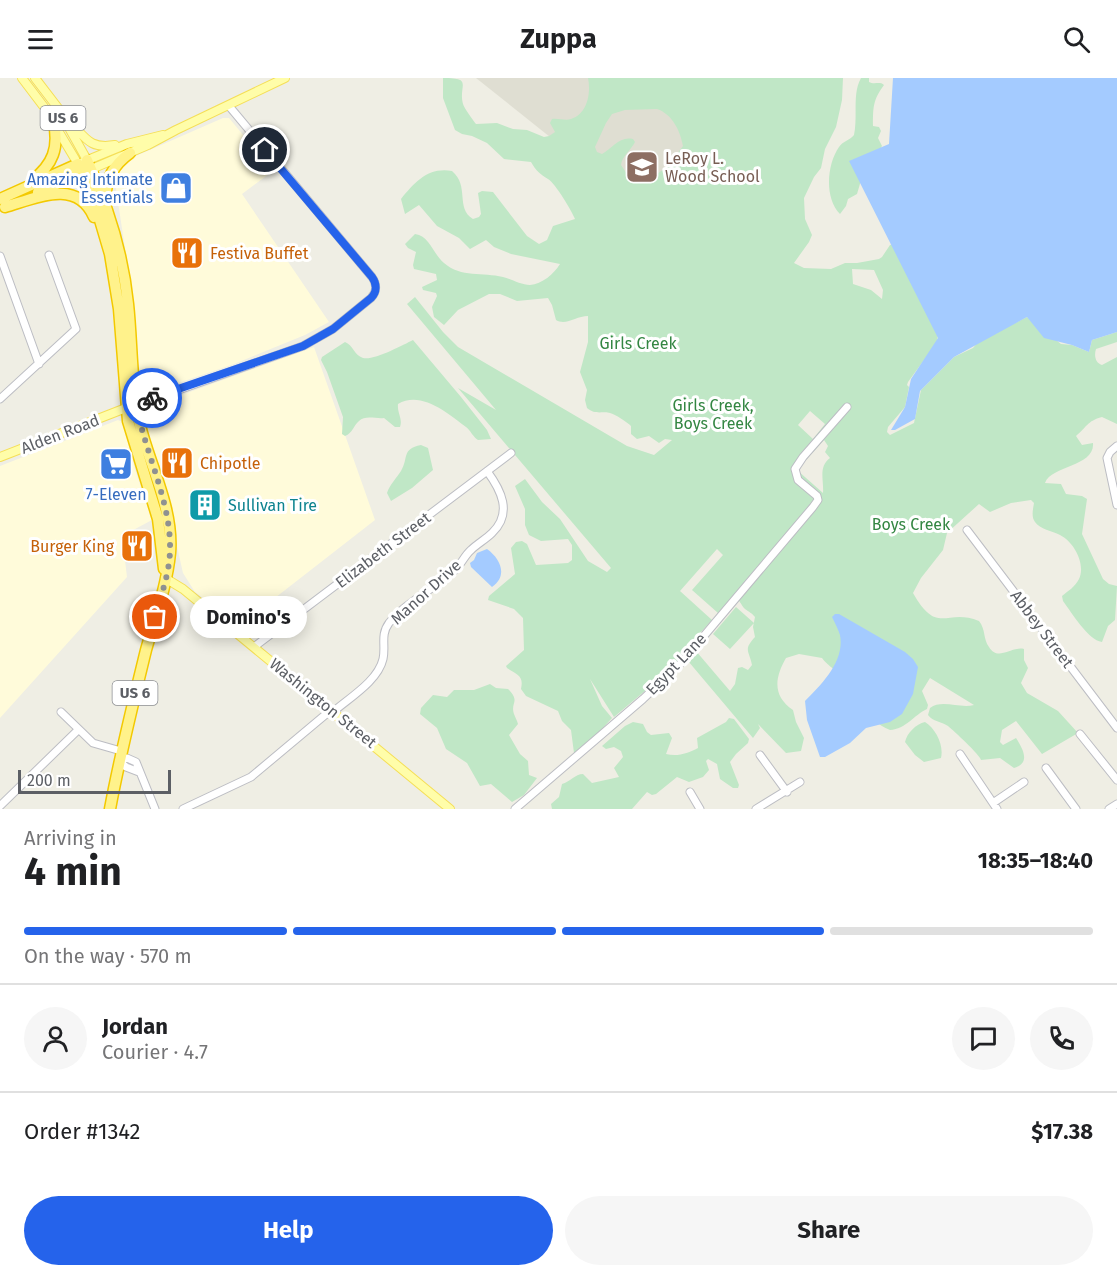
<!DOCTYPE html>
<html lang="en">
<head>
<meta charset="utf-8">
<style>
	body { margin:0; font-family:"Fira Sans",sans-serif; background:#f6f6f6; color:#202124; height:100vh; display:flex; flex-direction:column; font-size:22px; white-space:nowrap }
	* { box-sizing:border-box; margin:0 }
	p { font-size:20px; color:#757577 }
	.icon { flex:none; width:33px; height:33px; fill:none; stroke:currentColor; stroke-width:2; stroke-linecap:round; stroke-linejoin:round }
	.map { position:relative; height:731px; overflow:hidden }
	.side { display:flex; flex-direction:column; background:#fff; flex:1 }
	.side>* { flex:none }
	.scale { position:absolute; left:18px; bottom:15px; width:153px; box-sizing:border-box; padding-left:6px; border:3px solid #5c5f65; border-top:0; font-size:16px; line-height:21px; white-space:nowrap; color:#5c5f65; -webkit-text-stroke:4px #fff; paint-order:stroke }
	.pin { position:absolute; display:grid; place-items:center; width:51px; height:51px; color:#fff; margin:-26px; border:3px solid #fff; border-radius:50%; box-shadow:0 2px 6px #0007 }
	.courier { position:absolute; display:grid; place-items:center; width:60px; height:60px; margin:-30px; border:4px solid #2563eb; border-radius:50%; background:#fff; color:#222; box-shadow:0 2px 8px #0007 }
	.bubble { position:absolute; height:42px; border-radius:21px; background:#fff; box-shadow:0 3px 15px #0003; font-size:20px; font-weight:700; line-height:42px; text-align:center }
	.head em { font-style:normal; font-weight:700 }
	.head div { display:flex; flex-direction:column-reverse }
	.head { display:flex; align-items:center; justify-content:space-between; height:102px; padding:0 24px }
	h1 { font-size:39px; font-weight:700; line-height:45px }
	.bar { display:grid; grid-template-columns:repeat(4,1fr); gap:9px 6px; align-content:center; height:72px; padding:0 24px }
	.bar i { height:8px; border-radius:4px; background:#e0e0e0 }
	.bar .selected { background:#2563eb }
	.bar p { grid-column:span 4 }
	.line { display:flex; align-items:center; gap:15px; padding:0 24px; border-top:2px solid #e0e0e0 }
	.line div { flex:1 }
	.round { display:grid; place-items:center; flex:none; width:63px; height:63px; border-radius:32px; background:#f6f6f6 }
	.primary-button { display:flex; gap:12px; margin-top:auto; padding:12px 24px }
	.primary-button a { flex:1; height:69px; border-radius:36px; background:#2563eb; color:#fff; font-size:24px; font-weight:700; line-height:69px; text-align:center }
	.primary-button a+a { background:#f6f6f6; color:#202124 }
	header { display:flex; justify-content:space-between; align-items:center; height:78px; padding:0 24px; background:#fff; font-size:27px; font-weight:700 }
	.map>svg:first-child { display:block }
	.commercial { fill:#fffbda }
	.education { fill:#dfded2 }
	.green { fill:#c0e7c6; fill-rule:evenodd }
	.water { fill:#a4cbff }
	.lines { fill:none; stroke-linecap:round; stroke-linejoin:round }
	.minor-casing { stroke:#bcbdc3; stroke-width:9 }
	.major-casing { stroke:#f5df57; stroke-width:10 }
	.highway-casing { stroke:#f3c900; stroke-width:13 }
	.minor { stroke:#fff; stroke-width:7 }
	.major { stroke:#fffda9; stroke-width:8 }
	.highway { stroke:#fff28b; stroke-width:10 }
	.done { stroke:#8f9191; stroke-width:6; stroke-dasharray:0 10.8 }
	.route { stroke:#2563eb; stroke-width:8 }
	.labels { text-anchor:middle; dominant-baseline:central; stroke-width:6; stroke-linejoin:round; paint-order:stroke }
	.shield { fill:#fff; stroke:#8d8f93; stroke-width:1.5 }
	.shield-label { font-size:15px; font-weight:bold; fill:#5c5f65 }
	.education-label { font-size:16px; fill:#785e54; stroke:#fff; text-anchor:start }
	.shop-label { font-size:16px; fill:#366cbe; stroke:#fff; text-anchor:end }
	.food-label { font-size:16px; fill:#c56008; stroke:#fff; text-anchor:start }
	.park-label { font-size:16px; fill:#338642; stroke:#fff }
	.street-label { font-size:16px; fill:#5c5f65; stroke:#fff }
	.culture-label { font-size:16px; fill:#0d838f; stroke:#fff; text-anchor:start }
</style>
</head>
<body>
<header><svg class="icon" aria-label="menu" viewBox="0 0 24 24"><path d="M4 6h16M4 12h16M4 18h16"/></svg>Zuppa<svg class="icon" aria-label="search" viewBox="0 0 24 24"><circle cx="10" cy="10" r="6"/><path d="M15 15l6 6"/></svg></header>
<div class="map">
<svg width="1117" height="731" viewBox="0 0 1117 731">
	<rect width="100%" height="100%" fill="#efeee4"/>
	<path class="commercial" d="M223,40H229L273,93L242,116L329,244L305,257L234,286L146,316L142,314L139,306L132,217L115,104L120,91L129,81Z
		M314,269L375,442L239,548L195,514L183,495L164,411L146,350L144,336L151,328Z
		M118,342L123,344L135,391L152,442L122,458L127,499L0,640V388Z"/>
	<path class="education" d="M476,0H691L742,40L649,138Z"/>
	<path class="green" d="M443,0C474,0 458,7 463,26C464,30 473,42 476,46L497,45L513,51L527,52L544,59L549,58L555,54L550,45L552,41C559,40 565,43 571,41C588,36 591,14 588,0H843L842,22L836,49L825,71L821,90L814,99L804,120L805,141L812,157L809,164L794,185L804,190L831,191L845,185H857L879,181L882,179L890,167L895,166L940,241L937,264L908,304L907,307L909,309L905,329L888,349L887,354L890,357L914,345L921,312L954,279L973,270L978,264L1027,239L1061,266L1072,267L1089,274L1092,262L1117,254V264L1096,271C1094,277 1095,285 1102,287L1117,279V346L1102,339C1087,343 1087,349 1076,358L1082,367L1093,365C1095,389 1052,387 1045,405L1061,406L1066,416L1082,418L1087,421L1082,456L1103,501L1109,506L1117,508L1115,542L1108,548L1102,564C1088,562 1072,535 1063,523L1062,518C1068,513 1075,509 1079,501C1086,486 1074,464 1060,457C1052,453 1040,451 1035,444C1031,439 1033,431 1034,425L1031,422L1011,425L990,434L979,426L947,455L943,472L921,500L913,515C938,559 946,529 979,543C986,552 983,561 989,569C998,584 1011,568 1024,571V582L1028,590L1021,605L1027,615L1058,633L1078,655L1042,676L1016,643L1002,652L1000,664L1003,667L1016,660C1023,671 1031,685 1014,690L1000,680L981,682C980,677 954,653 948,648C941,643 933,644 928,637L930,630C942,621 960,631 974,627L930,600L922,613L928,627L927,631C914,637 906,651 890,652C866,643 857,613 840,596C833,590 827,587 822,580L799,576L786,580C774,601 773,618 793,632L796,644L804,660L801,673L786,675L758,646L760,650L753,660L683,577L659,601L614,639L590,601L602,628L612,640L600,653L574,675L571,652L562,643L558,633L526,618L521,611C524,597 517,597 507,590L506,588L524,572L523,540L514,531L488,522L489,518L515,496L511,470L516,464L522,463L527,466L536,487L568,485L572,482V467L568,461L541,463L529,457L525,447V431L515,408L525,401L542,424L560,441L588,483L607,494L611,490L458,310L496,332L407,226L415,219L443,254L458,269L627,368L654,377L672,362L665,361L659,365L649,358L637,361L631,356V348C627,344 615,336 610,335C601,333 595,337 587,330L585,322L587,312L580,294L588,264V238C576,238 566,248 556,242L552,227L548,220L517,223L500,216H489L458,232L444,247L434,239L432,229L437,218L436,215L423,212L422,209L437,202L436,196L414,191L413,187L416,174L408,170L405,166L415,156C430,158 433,176 444,185C461,200 483,194 503,199C511,201 521,207 530,207C542,206 554,196 560,186L511,176L494,169L486,162L470,171L459,160L437,148L419,127L405,136L401,121C415,104 428,89 452,93C470,108 455,130 473,141L479,139L481,136L478,115L482,113L493,114L527,158L539,166L547,162L553,148L575,141C572,133 555,105 548,101C540,96 536,93 531,84L504,81L487,65L472,58L462,56L455,52L443,20ZM657,31C672,36 680,52 683,68L668,88L646,104L627,96L621,87C622,78 631,72 635,64L633,61C619,58 613,70 602,76L597,74L595,69L606,45L612,36L625,32ZM852,191L874,192L883,212L882,221L871,212L853,206ZM810,333L825,346L813,361L798,347ZM824,362L828,368L825,374L830,380C818,389 824,402 823,415L797,392ZM717,471L723,477L692,512L718,535L734,517C739,521 741,527 745,531C749,534 752,535 755,539L753,549L755,559C743,572 749,572 752,587L748,592L742,589L738,590L735,606L730,613L690,566L712,542L680,513Z
		M861,0H869V4C874,7 880,3 884,7C873,22 873,29 873,48L879,49L881,53L878,60L882,68L862,99L857,116L848,121L846,128L840,136C824,120 827,86 839,69C843,63 850,62 854,57C858,38 852,16 861,0Z
		M413,262L461,319L487,352L491,361L478,362C473,359 471,353 466,349C449,336 421,312 398,326C397,335 403,341 400,349H395L384,340C376,341 365,337 359,343C353,348 353,355 345,358L342,356L343,339L327,294L321,282L322,279L345,264C353,267 354,277 363,280C373,283 403,267 413,262Z
		M421,367L428,370L433,392L412,410L391,423L387,415C390,406 396,401 401,393C409,380 401,371 421,367Z
		M736,529L754,545L730,571L713,556Z
		M490,606L496,610L508,611C521,624 510,624 514,636C515,639 517,642 518,646L509,657L520,676L528,683L529,697L537,700L524,717L512,724L491,706L480,708L467,685L446,671L437,650L420,636L421,630L433,617L447,619L454,612H474Z
		M729,640L734,641L749,661L748,665L736,676L730,684L739,707L738,710H733L720,701L717,686L708,681L706,683L709,692L703,699L689,704L677,699L656,716L652,717L647,714L632,731H552L551,726L559,719L562,706C570,704 575,696 583,696L592,705L619,699L614,690L623,679L621,673L614,669L606,671L602,668L625,648L633,644L643,646L647,654L651,657L669,655L672,660L666,676C678,679 688,675 698,670L697,660L726,644Z
		M925,644C936,651 944,667 941,680L924,684L915,677L905,664C907,655 916,646 925,644Z"/>
	<path class="water" d="M893,0H1117V254L1092,262L1089,274L1072,267L1044,260L1027,239L954,279L920,313L915,341L895,352H891L905,329L911,301L938,260L849,83L889,66Z
		M487,471C501,481 508,498 492,509L471,489L470,485L474,482L477,475Z
		M835,536H839L905,574L913,581L918,589L913,616L902,636L890,644L866,650L850,665L825,679H820L807,642L805,623C822,606 845,583 840,557C838,551 835,545 832,539Z"/>
	<g class="lines">
		<g class="minor-casing">
			<path id="minor" d="M0,178L39,286
				M0,321L76,251L49,177
				M136,327L303,268L333,251L371,220C377,214 377,206 372,199L229,28
				M1117,368L1110,374L1107,380L1117,427
				M967,452L1117,650
				M254,569L511,375
				M61,634L93,665L121,673
				M333,634C349,620 378,603 383,581C386,568 380,557 389,545C404,526 435,510 454,493C461,487 464,478 471,472C477,466 486,461 492,455C513,435 501,412 487,393
				M1080,656L1117,702
				M960,676L997,731
				M760,677L787,714
				M1046,690L1076,731
				M139,694L126,689L119,683L127,680L136,684L155,731
				M690,714L700,731
				M993,725L1024,704
				M0,728L78,652
				M183,731L251,699L331,632
				M515,731L643,621L681,585L813,429L818,422L817,418L798,402L795,391L803,379L847,329
				M756,731L800,704
				M1109,731L1117,726"/>
		</g>
		<g class="major-casing">
			<path id="major" d="M22,0L44,29L78,86L127,66L163,57
				M35,0L58,30L87,82
				M71,45C87,62 91,71 115,67
				M87,93L148,67L176,52L285,0
				M0,379L131,328
				M165,500L183,511L450,731"/>
		</g>
		<g class="highway-casing">
			<path id="highway" d="M87,82C108,128 123,176 128,226C132,263 131,301 138,339C147,383 174,428 170,475C167,507 155,540 146,572C133,625 120,677 110,731
				M33,102C53,86 59,70 54,45
				M38,114L82,95
				M0,121L78,86L97,132L110,176L119,231L128,343L158,441L164,491
				M105,122C106,101 113,87 130,75
				M5,129C36,120 77,100 94,139"/>
		</g>
		<use href="#minor" class="minor"/>
		<use href="#major" class="major"/>
		<use href="#highway" class="highway"/>
	</g>
	<g class="lines">
		<path class="done" d="M152,320L136,327C145,374 171,424 170,471C170,494 161,517 155,539"/>
		<path class="route" d="M152,320L303,268L333,251L371,220C377,214 377,206 372,199L265,72"/>
	</g>
	<defs>
		<g id="school-square" transform="scale(1.725)"><rect x="-9" y="-9" width="18" height="18" rx="4" fill="#8d6e63" stroke="#fff"/><path d="M0-5L7-2L0 1L-7-2ZM-4 1L0 2.5L4 1V4Q0 6-4 4Z" fill="#fff"/></g>
		<g id="shop-square" transform="scale(1.725)"><rect x="-9" y="-9" width="18" height="18" rx="4" fill="#3f7fe0" stroke="#fff"/><path d="M-5-2.5h2.3a2.7 3.5 0 0 1 5.4 0H5L5.5 6h-11ZM-1.5-2.5h3a1.5 2.3 0 0 0-3 0Z" fill="#fff"/></g>
		<g id="restaurant-square" transform="scale(1.725)"><rect x="-9" y="-9" width="18" height="18" rx="4" fill="#e8710a" stroke="#fff"/><path d="M-5-6h1v4h1v-4h1v4h1v-4h1v5L-1.5 .5V6h-2V.5L-5-1ZM5-6V6H3V1.5H1.5Q1.5-4 5-6Z" fill="#fff"/></g>
		<g id="supermarket-square" transform="scale(1.725)"><rect x="-9" y="-9" width="18" height="18" rx="4" fill="#3f7fe0" stroke="#fff"/><path d="M-6-5.5h2.5l.6 2H6L4.5 2H-2.5L-4.4-4H-6ZM-1.5 3.2a1.3 1.3 0 1 0 .1 0ZM3 3.2a1.3 1.3 0 1 0 .1 0Z" fill="#fff"/></g>
		<g id="building-square" transform="scale(1.725)"><rect x="-9" y="-9" width="18" height="18" rx="4" fill="#0f9aa8" stroke="#fff"/><path d="M-4-6H4V6H1V3H-1V6H-4ZM-2.5-4.3h1.7v1.8h-1.7ZM.8-4.3h1.7v1.8H.8ZM-2.5-1h1.7V.8h-1.7ZM.8-1h1.7V.8H.8Z" fill="#fff"/></g>
	</defs>
	<g fill-rule="evenodd">
		<use href="#school-square" x="642" y="89"/>
		<use href="#shop-square" x="176" y="110"/>
		<use href="#restaurant-square" x="187" y="175"/>
		<use href="#restaurant-square" x="177" y="385"/>
		<use href="#supermarket-square" x="116" y="386"/>
		<use href="#building-square" x="205" y="427"/>
		<use href="#restaurant-square" x="137" y="468"/>
	</g>
	<g class="labels">
		<g class="shield">
			<rect x="40.5" y="28" width="45" height="24" rx="4.5"/>
			<rect x="112.5" y="603" width="45" height="24" rx="4.5"/>
		</g>
		<g class="shield-label">
			<text x="63" y="40">US 6</text>
			<text x="135" y="615">US 6</text>
		</g>
		<g class="education-label">
			<text x="665" y="80">LeRoy L.<tspan x="665" dy="18">Wood School</tspan></text>
		</g>
		<g class="shop-label">
			<text x="153" y="101">Amazing Intimate<tspan x="153" dy="18">Essentials</tspan></text>
			<text x="116" y="416" text-anchor="middle">7-Eleven</text>
		</g>
		<g class="food-label">
			<text x="210" y="175">Festiva Buffet</text>
			<text x="200" y="385">Chipotle</text>
			<text x="114" y="468" text-anchor="end">Burger King</text>
		</g>
		<g class="park-label">
			<text x="638" y="265">Girls Creek</text>
			<text x="713" y="327">Girls Creek,<tspan x="713" dy="18">Boys Creek</tspan></text>
			<text x="911" y="446">Boys Creek</text>
		</g>
		<g class="street-label">
			<text transform="translate(60 356) rotate(-21)">Alden Road</text>
			<text transform="translate(383 472) rotate(-37)">Elizabeth Street</text>
			<text transform="translate(426 514) rotate(-42)">Manor Drive</text>
			<text transform="translate(1042 551) rotate(53)">Abbey Street</text>
			<text transform="translate(676 586) rotate(-46)">Egypt Lane</text>
			<text transform="translate(323 625) rotate(39)">Washington Street</text>
		</g>
		<g class="culture-label">
			<text x="228" y="427">Sullivan Tire</text>
		</g>
	</g>
</svg>
<div class="scale">200 m</div>
<div class="pin" style="left:155px;top:539px;background:#ea580c"><svg class="icon" aria-label="bag" viewBox="0 0 24 24"><path d="M5 8h14l-1 12H6zM9 8a3 3 0 0 1 6 0"/></svg></div>
<div class="pin" style="left:265px;top:72px;background:#1f2937"><svg class="icon" aria-label="home" viewBox="0 0 24 24"><path d="M3 11l9-7 9 7M6 9v11h12V9"/></svg></div>
<div class="courier" style="left:152px;top:320px"><svg class="icon" aria-label="bike" viewBox="0 0 24 24"><circle cx="6" cy="16" r="4"/><circle cx="18" cy="16" r="4"/><path d="M6 16l4-8h5l3 8M10 8l3 8H6M13 5h3"/></svg></div>
<div class="bubble" style="left:190px;top:518px;width:117px">Domino's</div>
</div>
<section class="side">
<div class="head"><div><h1>4 min</h1><p>Arriving in</p></div><em>18:35–18:40</em></div>
<div class="bar"><i class="selected"></i><i class="selected"></i><i class="selected"></i><i></i><p>On the way · 570 m</p></div>
<div class="line" style="height:108px"><a class="round"><svg class="icon" aria-label="person" viewBox="0 0 24 24"><circle cx="12" cy="8" r="4"/><path d="M4 21q1-7 8-7t8 7"/></svg></a><div><b>Jordan</b><p>Courier · 4.7</p></div><a class="round"><svg class="icon" aria-label="chat" viewBox="0 0 24 24"><path d="M4 5h16v11H9l-5 4z"/></svg></a><a class="round"><svg class="icon" aria-label="phone" viewBox="0 0 24 24"><path d="M5 4h4l2 5-3 2q2 4 5 5l2-3 5 2v4C11 20 4 13 5 4z"/></svg></a></div>
<div class="line" style="height:78px"><div>Order #1342</div><b>$17.38</b></div>
<div class="primary-button"><a>Help</a><a>Share</a></div>
</section>
</body>
</html>
